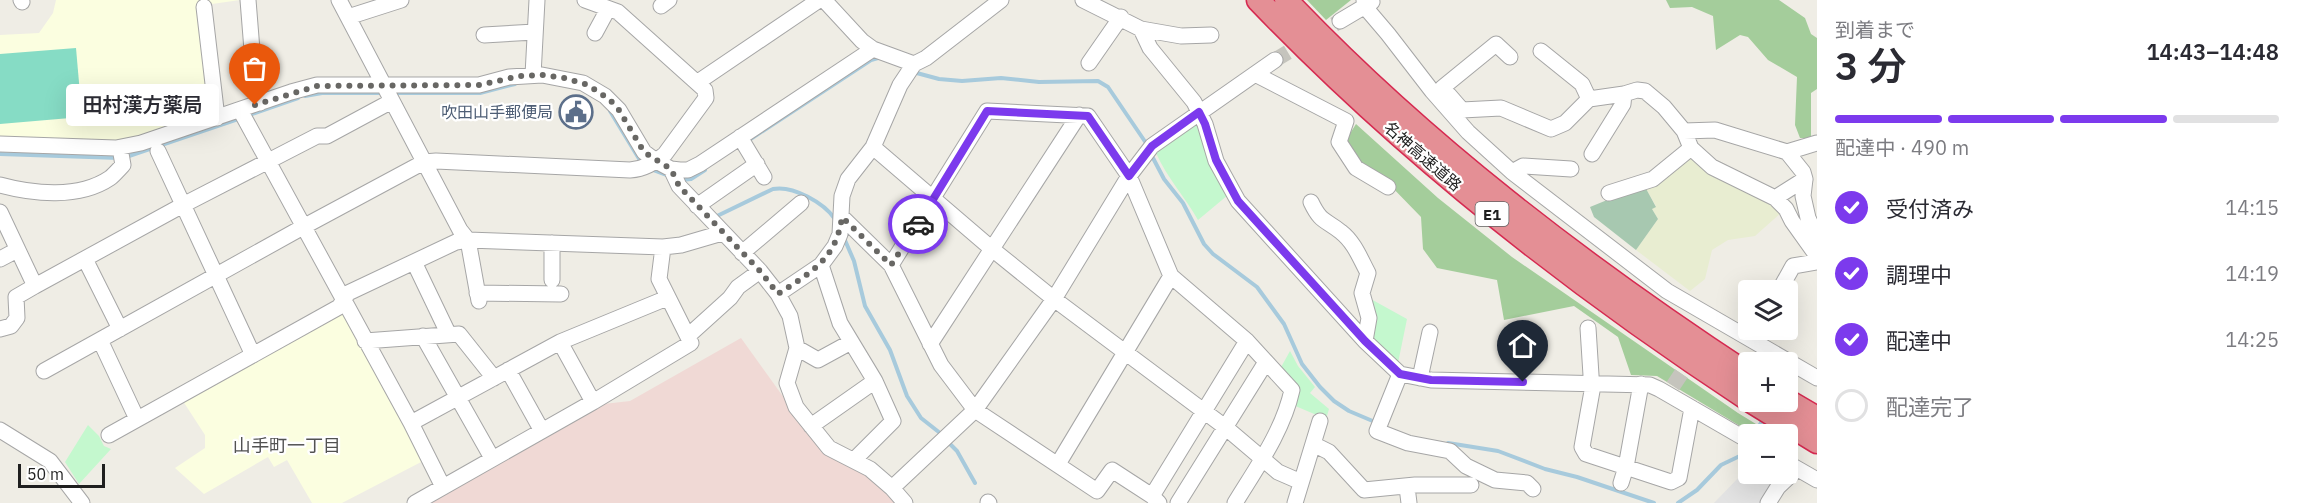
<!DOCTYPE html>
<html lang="ja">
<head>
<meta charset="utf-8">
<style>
	body { margin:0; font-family:"IBM Plex Sans","Noto Sans JP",sans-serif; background:#f7f7f7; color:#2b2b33; height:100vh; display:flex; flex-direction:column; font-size:22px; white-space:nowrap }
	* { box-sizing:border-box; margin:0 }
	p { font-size:20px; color:#7c7c81 }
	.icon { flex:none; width:33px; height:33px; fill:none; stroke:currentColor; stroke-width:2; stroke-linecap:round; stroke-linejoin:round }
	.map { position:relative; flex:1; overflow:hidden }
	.drawer { display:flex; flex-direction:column; background:#fff; width:480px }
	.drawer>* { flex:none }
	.fabs { position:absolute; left:1738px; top:280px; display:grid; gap:12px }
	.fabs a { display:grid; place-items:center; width:60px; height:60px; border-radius:6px; background:#fff; box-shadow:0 6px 24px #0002; font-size:30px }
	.scale { position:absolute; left:18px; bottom:15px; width:87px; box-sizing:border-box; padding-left:6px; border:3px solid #1f1f1f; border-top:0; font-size:16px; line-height:21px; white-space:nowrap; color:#1f1f1f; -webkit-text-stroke:4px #fff; paint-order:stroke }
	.pin { position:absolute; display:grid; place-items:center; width:51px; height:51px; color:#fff; margin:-62px -26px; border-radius:50% 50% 50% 0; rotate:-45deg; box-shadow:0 0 6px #0007 }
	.pin .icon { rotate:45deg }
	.courier { position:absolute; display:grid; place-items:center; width:60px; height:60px; margin:-30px; border:4px solid #7c3aed; border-radius:50%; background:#fff; color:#222; box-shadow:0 2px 8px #0007 }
	.bubble { position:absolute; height:42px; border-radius:6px; background:#fff; box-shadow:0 6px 24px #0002; font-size:20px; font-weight:600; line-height:42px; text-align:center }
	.summary em { font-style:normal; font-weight:600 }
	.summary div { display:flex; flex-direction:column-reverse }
	.summary { display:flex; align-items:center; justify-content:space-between; height:102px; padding:0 18px }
	h1 { font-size:39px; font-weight:600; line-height:45px }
	.bar { display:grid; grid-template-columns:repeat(4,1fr); gap:9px 6px; align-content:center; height:72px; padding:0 18px }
	.bar i { height:8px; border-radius:4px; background:#e1e1e2 }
	.bar .on { background:#7c3aed }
	.bar p { grid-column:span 4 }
	ol { padding:0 18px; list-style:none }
	li { display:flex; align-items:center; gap:18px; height:66px }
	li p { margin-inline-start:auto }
	li .icon { padding:6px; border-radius:50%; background:#7c3aed; color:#fff; stroke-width:4 }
	li:last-child { color:#7c7c81 }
	li i { width:33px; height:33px; border:3px solid #e1e1e2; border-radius:50% }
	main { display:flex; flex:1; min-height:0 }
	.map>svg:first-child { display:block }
	.commercial { fill:#f0d9d5 }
	.education { fill:#fbfee0 }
	.farmland { fill:#e8edd1 }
	.forest { fill:#a4cd9b }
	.cemetery { fill:#a7c8b0 }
	.park { fill:#c4f8ce }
	.pitch { fill:#86dcc5 }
	.parking { fill:#e3e3e3 }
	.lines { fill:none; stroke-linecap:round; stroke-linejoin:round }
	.stream { stroke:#a7cadc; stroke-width:4 }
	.minor-tunnel { stroke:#c5c4bd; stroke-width:15; stroke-dasharray:15 8; stroke-linecap:butt }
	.minor-casing { stroke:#a6a6a6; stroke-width:17 }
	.highway-casing { stroke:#d62a51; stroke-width:25 }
	.minor { stroke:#fff; stroke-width:15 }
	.highway { stroke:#e48f95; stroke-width:22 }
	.done { stroke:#686764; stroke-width:6; stroke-dasharray:0 10.8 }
	.route { stroke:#7c3aed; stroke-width:8 }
	.labels { text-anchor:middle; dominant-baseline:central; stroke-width:4.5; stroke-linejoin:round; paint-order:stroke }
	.shield { fill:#fff; stroke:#626262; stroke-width:1.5 }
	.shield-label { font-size:15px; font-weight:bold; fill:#1f1f1f }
	.service-label { font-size:16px; fill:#4e5e75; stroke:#fff; text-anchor:end }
	.street-label { font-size:16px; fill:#1f1f1f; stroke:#fff }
	.neighbourhood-label { font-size:18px; fill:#525252; stroke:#fff }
</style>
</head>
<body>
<main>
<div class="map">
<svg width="1817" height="503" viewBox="0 0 1817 503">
	<rect width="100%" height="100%" fill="#efede5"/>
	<path class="commercial" d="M741,338L792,409L873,476L896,503H423L595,405L630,401Z"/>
	<path class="education" d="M56,0H240L198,6L213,114L135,138L101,144L0,138V35L39,33L53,13Z
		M341,311L345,313L425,460L342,503H312L287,460L274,467L268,457L204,494L175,468L205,448V435L181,398Z"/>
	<path class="farmland" d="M1689,156L1778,203L1782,212L1755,236L1728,240L1712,250L1705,279L1690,291L1636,250L1658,219L1652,209L1656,206L1646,189L1658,185Z"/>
	<path class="forest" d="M1307,0H1351L1326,20Z
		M1666,0H1779L1805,18L1811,34L1817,38V89L1811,93V138H1800L1795,125L1797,77L1768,60L1748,37L1740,35L1716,50L1713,16L1692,7L1670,8Z
		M1356,124L1438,198L1512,257L1738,413L1774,435H1755L1657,376L1631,375L1618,337L1574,306L1504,320L1497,280L1437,268L1423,249L1421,217L1386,181L1357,163L1344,143Z"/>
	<path class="cemetery" d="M1644,185L1656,207L1652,209L1658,219L1636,250L1594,217L1590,207Z"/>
	<path class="park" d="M1193,124L1201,126L1228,195L1198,220C1185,197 1167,178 1156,153Z
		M1369,298L1407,319L1398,363L1373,340L1376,316Z
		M1290,351L1298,366L1315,387L1310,393L1329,409L1326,419L1293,405L1280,369Z
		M88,425L99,436L104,446L111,449L79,484L65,462Z"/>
	<path class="pitch" d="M76,48L82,117L0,124V54Z"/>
	<path class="parking" d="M1745,471H1749V474H1769L1777,479L1763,503H1714Z"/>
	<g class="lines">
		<path class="stream" d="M913,72L939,79L962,81L1001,78L1039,82L1098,81L1108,87L1146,143
			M392,93H480L515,84
			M305,96L322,93H385
			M610,111L641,162
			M249,115L298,98
			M746,142L871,60L878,58
			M0,154L119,158
			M126,157L241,118
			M1153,158L1164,179L1183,203L1204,244L1213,254L1257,287L1284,324L1302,364L1320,387L1334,401L1349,411L1375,422
			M653,170L669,176
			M682,180L691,179L705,170
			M715,217L773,189C793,185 824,203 835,219
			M844,238L854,261L865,306L890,350L907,396L921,418L940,433
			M1754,435L1762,421
			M1448,443L1498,451L1545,469L1577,477L1654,503
			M950,444L957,451L975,483
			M1678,503L1697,490L1721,465L1744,454"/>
		<path class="minor-tunnel" d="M1275,60L1340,21
			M1673,386L1711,329"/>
		<g class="minor-casing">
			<path id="minor" d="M21,0L22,2
				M248,0L252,50L260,103
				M339,0L460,230L468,240L663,247L681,245L722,233
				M824,0L862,41L873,49
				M1083,0L1141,29L1150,48L1194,102L1205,124L1216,161L1238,201L1365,341L1400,374L1431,380L1650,385L1659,389L1749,441
				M1364,0L1365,7L1388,34L1432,91L1468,132L1512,172L1667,291L1817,378
				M661,6L669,0
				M204,7L217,118
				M348,17L401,0
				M1340,21L1372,2
				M1141,29L1181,36L1211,35
				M595,33L608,9
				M484,35L535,32
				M1541,51L1582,84L1589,99
				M1089,63L1121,17
				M1255,74L1346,121L1339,142L1356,168L1388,187
				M533,75L537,0
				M698,82L819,0
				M1442,88L1496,44L1510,57
				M1449,95L1462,110L1501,108L1551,129L1565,123L1589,99L1624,94L1637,90L1645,91L1664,107L1684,131L1691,148L1712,167L1775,198L1786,209L1792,221L1817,256
				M240,110L411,423L443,487
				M1684,131L1715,130L1787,152
				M740,137L764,177
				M0,144L116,148L141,143L291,92L317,85H479L509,77L542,75L583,83L605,96L619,110L644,152L656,161L671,169L680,170H688L700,164L873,49L914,64L926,58L1001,0
				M873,147L992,249L1054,299L1225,427L1278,472L1301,482
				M158,151L253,355
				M1592,154L1623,104L1624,94
				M671,169L679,186L760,271L778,294L790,316L797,348L787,383L796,407L829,448L870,469L892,488
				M1512,172L1523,166L1571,169
				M1805,179L1803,196L1808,218L1817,237
				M0,185C33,194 79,199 110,178C114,175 119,169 123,165L120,148
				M1609,193L1653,179L1691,148
				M1775,198L1805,179L1803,172L1787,152L1817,143
				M1311,202C1321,223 1325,219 1341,232C1354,242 1360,258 1368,273L1362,293L1369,318L1365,341
				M697,206L757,164
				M0,212L35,286L183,205L317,136H327L392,101
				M842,217L891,265L941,365L975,410L1097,491L1112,470L1152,496L1159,503
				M742,253L801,203
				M0,259L17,250
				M85,259L120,329
				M414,262L448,333
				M821,265L840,323L875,381L893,421L854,460
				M891,265L987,111L1088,116L1129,176L1171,276L1247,341L1292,390C1283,431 1257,467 1235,503
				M552,280V243
				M1779,291L1793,266L1817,262
				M477,293L561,294
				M778,294L821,265L835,246L840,234L842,196L848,179L873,147L900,85L914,64
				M1588,328L1592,391L1582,447L1586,454L1671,482L1679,478L1692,408
				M0,329L11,326L17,318L16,297L35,286
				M423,336L492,458
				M688,336L730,298L738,287L760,271
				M100,340L137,419
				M365,341L459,334L494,378
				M560,342L593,402
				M930,344L1079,115
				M797,348L818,360L851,342
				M508,370L542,431
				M44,371L303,227L424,162L436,161L630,170C644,169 654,163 665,154L706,98L705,90L618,12L585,0
				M1400,374L1377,431L1408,443L1450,451L1466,466L1495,480L1527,483L1533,489
				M1420,378L1430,332
				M411,423L560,342L667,298
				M811,426L875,381
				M0,430L50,461L82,503
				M109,435L339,307L348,293L456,242L468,240L479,301
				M1313,444L1329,452L1364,490L1415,485H1471
				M1058,464L1171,276
				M1791,465L1817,480
				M1621,483L1626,467L1641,384
				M1407,487L1409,503
				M1152,496L1247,341
				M988,502L989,503
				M415,503L593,402L691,343L659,279L663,247
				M905,503L892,488L975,410L1054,299L1129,176L1152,146L1275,60
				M1178,503L1266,362
				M1295,503L1320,421
				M1768,503L1778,487L1797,469"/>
		</g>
		<g class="highway-casing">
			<path id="highway" d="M1258,0C1405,153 1572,284 1749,400
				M1286,0C1423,144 1583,266 1749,375
				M1788,401L1817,418
				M1752,402L1817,442"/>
		</g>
		<use href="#minor" class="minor"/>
		<use href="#highway" class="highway"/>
	</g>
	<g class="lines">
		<path class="done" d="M255,105L317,86L479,85L520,76L542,75L565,78L588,85L610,100L619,110L644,152L671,169L679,186L760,271L778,294C811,272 836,260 842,217L891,265L918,224"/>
		<path class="route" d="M918,224L987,111L1088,116L1129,176L1152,146L1199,112L1205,124L1216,160L1238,201L1365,341L1400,374L1431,380L1523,382"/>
	</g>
	<defs>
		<g id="civic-ring" transform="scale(1.725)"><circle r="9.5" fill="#fff" stroke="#5c6f8a" stroke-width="1.5"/><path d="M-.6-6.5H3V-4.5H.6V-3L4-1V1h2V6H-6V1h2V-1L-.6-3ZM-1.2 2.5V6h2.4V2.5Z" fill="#5c6f8a"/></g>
	</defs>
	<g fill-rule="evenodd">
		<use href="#civic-ring" x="576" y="112"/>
	</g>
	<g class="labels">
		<rect class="shield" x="1475.5" y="202" width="33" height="24" rx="4.5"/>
		<g class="shield-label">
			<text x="1492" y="214">E1</text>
		</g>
		<g class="service-label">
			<text x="553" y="112">吹田山手郵便局</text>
		</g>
		<g class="street-label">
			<text transform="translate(1423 156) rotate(41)">名神高速道路</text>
		</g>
		<g class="neighbourhood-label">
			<text x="287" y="445">山手町一丁目</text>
		</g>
	</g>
</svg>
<div class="fabs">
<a><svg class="icon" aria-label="layers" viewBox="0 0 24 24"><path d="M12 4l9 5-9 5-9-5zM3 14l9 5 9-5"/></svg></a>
<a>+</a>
<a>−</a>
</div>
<div class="scale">50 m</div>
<div class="pin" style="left:255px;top:105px;background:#ea580c"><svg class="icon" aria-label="bag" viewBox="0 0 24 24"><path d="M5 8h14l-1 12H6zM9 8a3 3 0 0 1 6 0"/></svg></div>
<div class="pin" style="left:1523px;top:382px;background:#1f2937"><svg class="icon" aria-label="home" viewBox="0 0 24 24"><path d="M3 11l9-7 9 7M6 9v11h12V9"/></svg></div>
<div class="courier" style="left:918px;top:224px"><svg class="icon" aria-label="car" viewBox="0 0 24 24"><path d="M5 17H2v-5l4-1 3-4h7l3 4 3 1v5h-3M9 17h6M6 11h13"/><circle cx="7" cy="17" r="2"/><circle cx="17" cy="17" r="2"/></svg></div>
<div class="bubble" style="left:66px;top:84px;width:153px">田村漢方薬局</div>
</div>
<section class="drawer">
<div class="summary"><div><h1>3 分</h1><p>到着まで</p></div><em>14:43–14:48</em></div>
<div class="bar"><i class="on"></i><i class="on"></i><i class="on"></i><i></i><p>配達中 · 490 m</p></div>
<ol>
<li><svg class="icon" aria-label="check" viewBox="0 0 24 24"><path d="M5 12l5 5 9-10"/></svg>受付済み<p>14:15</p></li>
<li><svg class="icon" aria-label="check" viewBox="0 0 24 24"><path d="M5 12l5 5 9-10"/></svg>調理中<p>14:19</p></li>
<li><svg class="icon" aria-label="check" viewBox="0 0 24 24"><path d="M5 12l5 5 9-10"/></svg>配達中<p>14:25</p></li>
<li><i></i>配達完了</li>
</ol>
</section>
</main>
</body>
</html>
